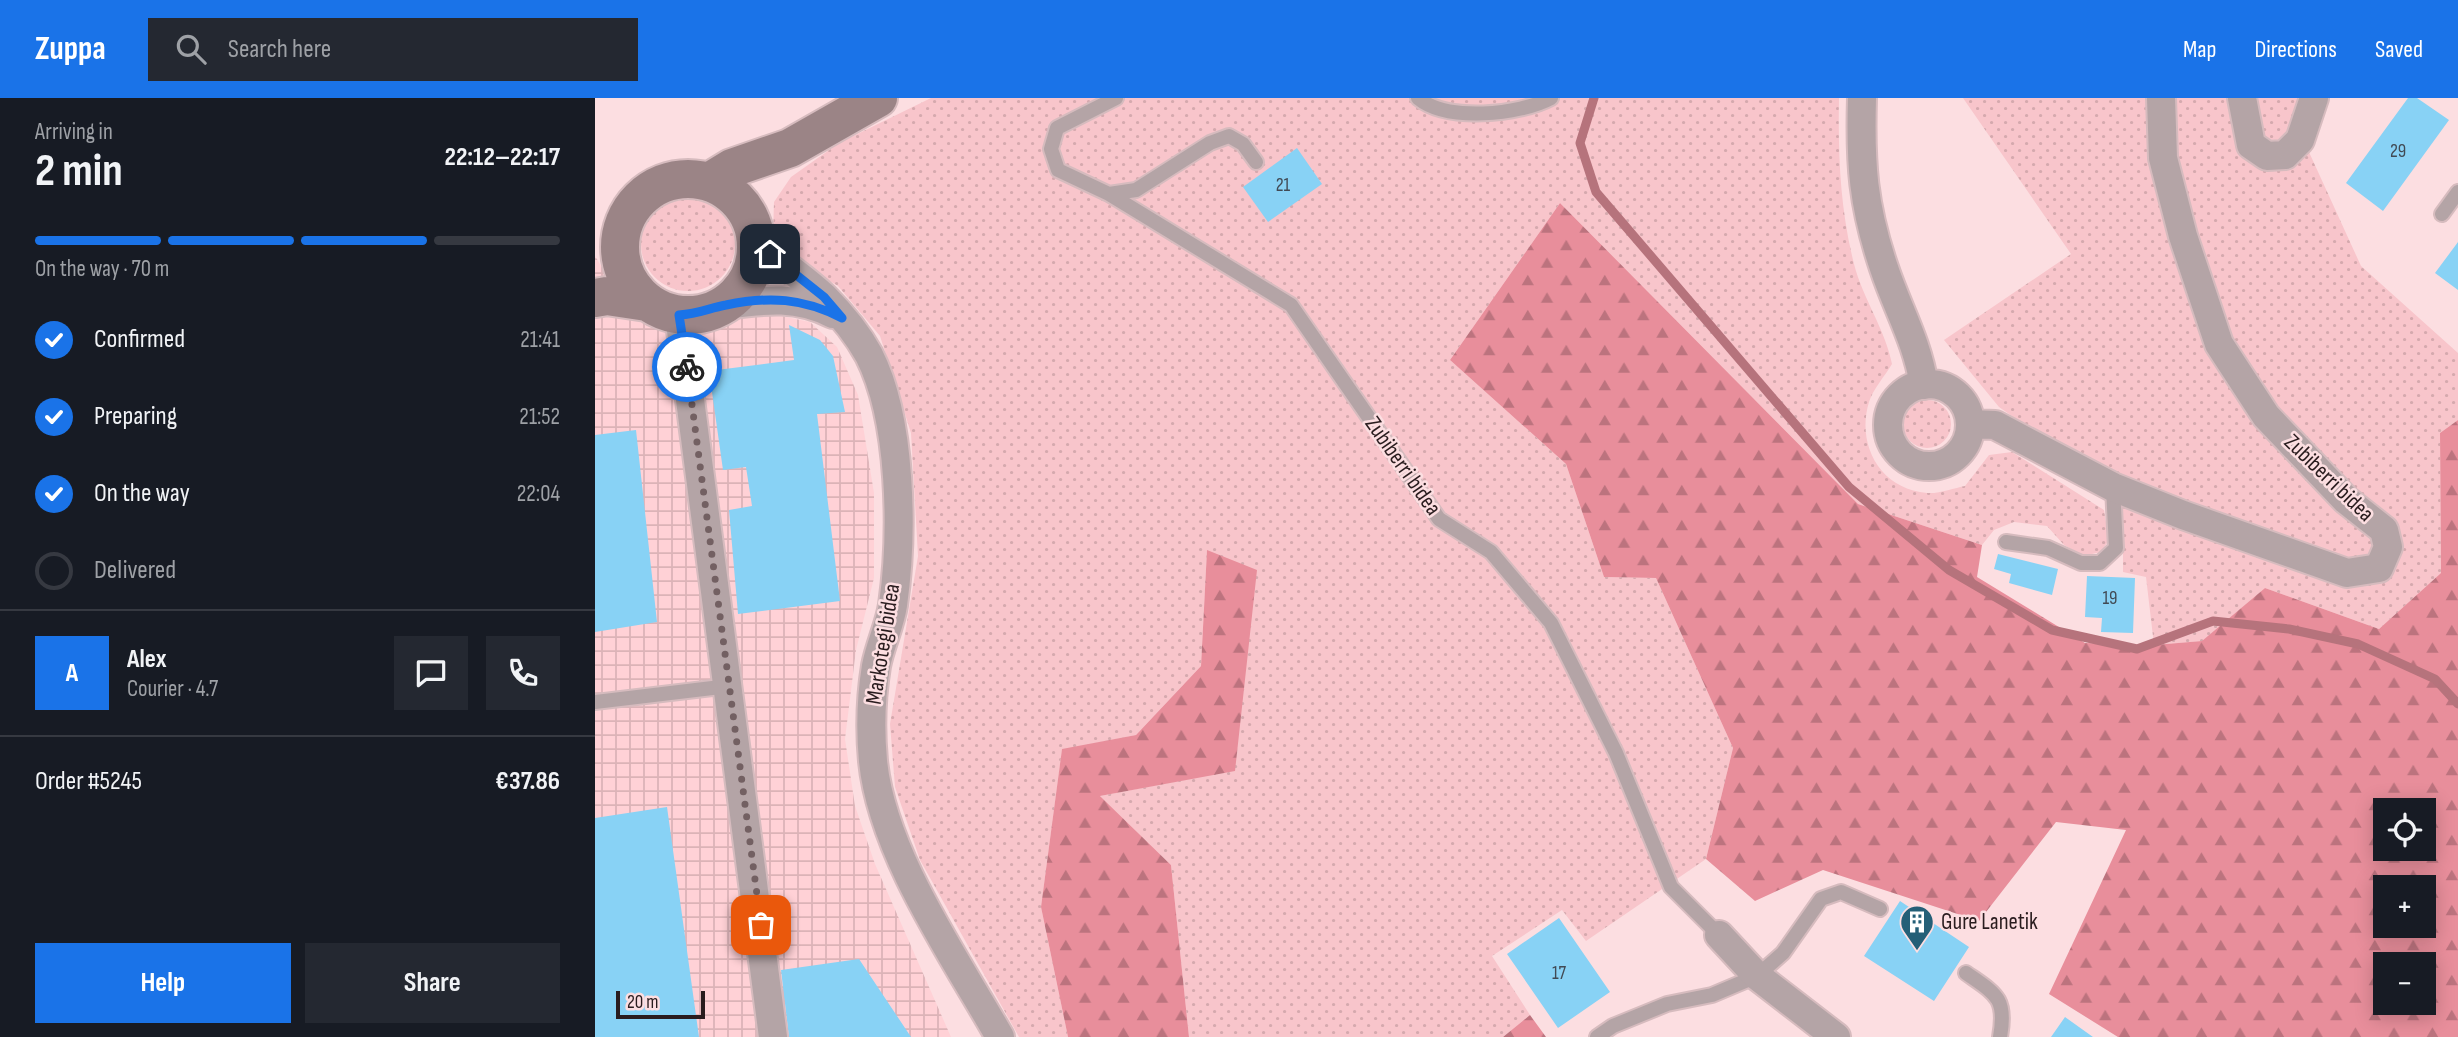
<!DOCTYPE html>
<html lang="en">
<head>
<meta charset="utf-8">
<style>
	body { margin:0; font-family:"Sofia Sans Condensed",sans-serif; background:#242831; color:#f1f3f6; height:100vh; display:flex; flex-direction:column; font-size:26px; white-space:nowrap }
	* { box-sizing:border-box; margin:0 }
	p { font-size:23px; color:#9ea1a6 }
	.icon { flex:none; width:38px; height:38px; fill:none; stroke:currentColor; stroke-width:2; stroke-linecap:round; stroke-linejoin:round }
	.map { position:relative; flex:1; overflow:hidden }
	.details { display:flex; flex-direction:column; background:#171b24; width:595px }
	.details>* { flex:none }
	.fabs { position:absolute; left:1778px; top:700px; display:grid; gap:14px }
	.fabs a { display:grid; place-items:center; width:63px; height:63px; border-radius:0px; background:#171b24; box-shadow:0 4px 18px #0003; font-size:35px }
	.scale { position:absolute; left:21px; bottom:18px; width:89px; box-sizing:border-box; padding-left:7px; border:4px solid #291c1e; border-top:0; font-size:19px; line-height:24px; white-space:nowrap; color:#291c1e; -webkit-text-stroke:5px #fcdee1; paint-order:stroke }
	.pin { position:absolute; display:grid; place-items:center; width:60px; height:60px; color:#fff; margin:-30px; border-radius:14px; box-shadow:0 4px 10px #0006 }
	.courier { position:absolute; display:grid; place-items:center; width:70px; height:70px; margin:-35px; border:5px solid #1a73e8; border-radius:50%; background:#fff; color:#222; box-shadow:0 2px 9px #0007 }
	.summary em { font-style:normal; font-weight:700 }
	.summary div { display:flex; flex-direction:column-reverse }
	.summary { display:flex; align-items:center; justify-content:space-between; height:119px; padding:0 35px }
	h1 { font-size:46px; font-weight:700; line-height:52px }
	.bar { display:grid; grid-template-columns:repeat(4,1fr); gap:10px 7px; align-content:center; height:84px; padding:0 35px }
	.bar i { height:9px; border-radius:5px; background:#363941 }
	.bar .selected { background:#1a73e8 }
	.bar p { grid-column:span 4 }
	.line { display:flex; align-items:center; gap:18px; padding:0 35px; border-top:2px solid #363941 }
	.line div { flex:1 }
	.round { display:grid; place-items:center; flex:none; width:74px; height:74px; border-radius:0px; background:#242831 }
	ol { padding:0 35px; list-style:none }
	li { display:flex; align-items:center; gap:21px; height:77px }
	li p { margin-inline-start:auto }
	li .icon { padding:7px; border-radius:50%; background:#1a73e8; color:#fff; stroke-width:4 }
	li:last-child { color:#9ea1a6 }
	li i { width:38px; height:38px; border:4px solid #363941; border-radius:50% }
	.button { display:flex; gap:14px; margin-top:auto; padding:14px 35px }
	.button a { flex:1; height:80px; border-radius:0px; background:#1a73e8; color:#fff; font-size:28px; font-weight:700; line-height:80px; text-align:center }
	.button a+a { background:#242831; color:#f1f3f6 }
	header { display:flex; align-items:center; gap:42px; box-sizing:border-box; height:98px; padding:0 35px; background:#1a73e8; color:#fff }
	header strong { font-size:33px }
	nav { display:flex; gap:38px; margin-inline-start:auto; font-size:24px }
	.search { width:490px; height:63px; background:#242831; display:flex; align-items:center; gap:18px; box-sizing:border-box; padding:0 24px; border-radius:0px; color:#9ea1a6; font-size:26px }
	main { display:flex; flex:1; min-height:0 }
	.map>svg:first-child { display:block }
	.industrial { fill:url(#industrial-grid) }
	.grass { fill:url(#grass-dots) }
	.forest { fill:url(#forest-firs); fill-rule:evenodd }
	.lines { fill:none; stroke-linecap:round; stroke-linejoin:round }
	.stream { stroke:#b6737c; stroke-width:9 }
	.building { fill:#88d2f5 }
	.service-casing { stroke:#d6bbbe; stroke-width:18 }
	.minor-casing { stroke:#d6bbbe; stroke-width:32 }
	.secondary-casing { stroke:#d6bbbe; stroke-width:42 }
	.service { stroke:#b4a4a6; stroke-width:14 }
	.minor { stroke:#b4a4a6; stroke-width:28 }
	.secondary { stroke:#9b8486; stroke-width:38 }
	.done { stroke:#736062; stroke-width:7; stroke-dasharray:0 12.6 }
	.route { stroke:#1a73e8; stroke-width:9 }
	.labels { text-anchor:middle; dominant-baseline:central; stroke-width:5; stroke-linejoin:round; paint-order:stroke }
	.number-label { font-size:19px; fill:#414a54 }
	.street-label { font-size:23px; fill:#291c1e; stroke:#fcdee1 }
	.poi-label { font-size:23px; fill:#291c1e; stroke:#fcdee1; text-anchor:start }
</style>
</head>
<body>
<header>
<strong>Zuppa</strong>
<div class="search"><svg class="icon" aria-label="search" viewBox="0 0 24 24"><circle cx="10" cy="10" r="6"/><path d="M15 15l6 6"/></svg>Search here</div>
<nav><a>Map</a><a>Directions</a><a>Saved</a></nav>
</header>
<main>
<section class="details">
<div class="summary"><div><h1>2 min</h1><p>Arriving in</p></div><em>22:12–22:17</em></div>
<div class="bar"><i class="selected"></i><i class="selected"></i><i class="selected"></i><i></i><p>On the way · 70 m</p></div>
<ol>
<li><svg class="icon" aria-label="check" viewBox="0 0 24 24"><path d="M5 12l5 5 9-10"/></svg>Confirmed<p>21:41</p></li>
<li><svg class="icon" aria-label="check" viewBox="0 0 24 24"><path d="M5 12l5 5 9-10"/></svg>Preparing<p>21:52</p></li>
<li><svg class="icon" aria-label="check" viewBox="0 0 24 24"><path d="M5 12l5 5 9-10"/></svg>On the way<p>22:04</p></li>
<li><i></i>Delivered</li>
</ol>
<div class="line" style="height:126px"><b class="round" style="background:#1a73e8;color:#fff">A</b><div><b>Alex</b><p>Courier · 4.7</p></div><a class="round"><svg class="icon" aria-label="chat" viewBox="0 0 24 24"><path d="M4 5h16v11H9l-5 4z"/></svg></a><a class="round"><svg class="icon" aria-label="phone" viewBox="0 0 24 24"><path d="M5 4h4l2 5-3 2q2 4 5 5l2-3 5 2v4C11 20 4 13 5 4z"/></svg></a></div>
<div class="line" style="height:91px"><div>Order #5245</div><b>€37.86</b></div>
<div class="button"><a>Help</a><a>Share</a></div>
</section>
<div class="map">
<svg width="1863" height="939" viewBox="0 0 1863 939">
	<defs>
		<pattern id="industrial-grid" width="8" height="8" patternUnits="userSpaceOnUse" patternTransform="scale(1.75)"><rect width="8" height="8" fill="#ffd1d6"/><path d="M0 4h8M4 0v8" fill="none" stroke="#dbb3b7"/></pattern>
		<pattern id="grass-dots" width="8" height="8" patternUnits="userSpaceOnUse" patternTransform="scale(1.75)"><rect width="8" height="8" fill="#f8c5cb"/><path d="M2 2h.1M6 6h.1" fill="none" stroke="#d5a9ae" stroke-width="1.8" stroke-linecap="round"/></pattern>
		<pattern id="forest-firs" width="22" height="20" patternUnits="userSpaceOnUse" patternTransform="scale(1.75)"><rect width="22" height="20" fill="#e88e9b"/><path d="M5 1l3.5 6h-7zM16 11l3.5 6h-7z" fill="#bc737e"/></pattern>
	</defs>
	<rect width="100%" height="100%" fill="#fcdee1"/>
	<path class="industrial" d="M0,158L34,213L67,232L177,216L215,224L242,249L263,297L279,395V480L261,552L250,641L260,708L280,766L356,939H0Z"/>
	<path class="grass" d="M336,0H1244C1243,57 1245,110 1259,166C1268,201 1290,231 1297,266C1290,278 1278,291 1274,304C1261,347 1285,391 1332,395C1344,396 1359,390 1370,388L1394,357L1417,354L1509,412L1514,442L1506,454L1488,458L1469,447L1452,428L1419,424L1399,432L1387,447L1263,406L965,105L855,262L971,366L1009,479L1061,480L1138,650L1111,761L991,843L967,812L897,858L935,917L908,939H594L576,767L505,698L640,672L612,453L606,568L541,637L467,652L446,809L473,939H424L325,762L300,689L295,626L323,458L316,335L285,238L243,188L199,162L178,136L179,104L196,79L244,45Z
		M1368,0H1706L1698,19L1766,168L1863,255V322L1845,335L1846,475L1784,531L1670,490L1608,543L1559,547L1551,479L1528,474V384L1460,348L1404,309L1349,242L1476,156Z
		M46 146a47 47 0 1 1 94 0a47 47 0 1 1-94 0Z
		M1308 326a24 24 0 1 1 48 0a24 24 0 1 1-48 0Z"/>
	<path class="forest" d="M965,105L1263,406L1387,447L1382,479L1490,545L1559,547L1607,543L1670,490L1784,531L1846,475L1845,335L1863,322V939H1523L1454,896L1531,732L1461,724L1384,823L1228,772L1160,803L1111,761L1138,650L1061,480L1009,479L971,366L855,262ZM1790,712H1829V751H1790ZM1790,789H1829V828H1790ZM1790,866H1829V905H1790Z
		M612,452L662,472L640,673L505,698L576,767L594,939H473L446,809L467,651L541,637L606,568Z
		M935,917L951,939H908Z"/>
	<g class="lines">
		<path class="stream" d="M999,0L985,45L1001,94L1254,389L1354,472L1457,532L1542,551L1618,523L1694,531L1763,546L1840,581L1863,606"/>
	</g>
	<path class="building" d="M1813,0H1822L1854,22L1788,113L1751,85Z
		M702,50L727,86L673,124L648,89Z
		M1863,144V192L1840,175Z
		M194,227L225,242L238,258L250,314L222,316L245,503L143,516L134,412L157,408L151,369L128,372L114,273L199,262Z
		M41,332L62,524L0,534V337Z
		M1403,456L1463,471L1457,497L1414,485L1416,476L1399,471Z
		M1492,478L1540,480L1538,535L1506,534L1507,520L1490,519Z
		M72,709L104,939H0V720Z
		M1305,803L1374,849L1339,903L1269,858Z
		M964,820L1015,894L963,930L912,856Z
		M264,861L316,939H194L186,872Z
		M1470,919L1498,939H1456Z"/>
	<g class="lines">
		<g class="service-casing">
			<path id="service" d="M521,0L462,30L456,51L463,72L514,96L696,207L844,421L896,454L956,525L1021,655L1076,789L1124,837
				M823,0C852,24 924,17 956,0
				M514,96L541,92L615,45L634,38L648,46L661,64
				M1847,116L1863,94
				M1411,444L1453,450L1486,465H1505L1521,450L1518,389
				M0,604L134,588
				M1371,875C1401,896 1412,900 1405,939
				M1002,939L1018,928L1072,906L1117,897L1162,878L1188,855L1226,801L1246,794L1285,811"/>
		</g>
		<g class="minor-casing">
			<path id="minor" d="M1267,0C1265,66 1268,108 1289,170C1303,212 1322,243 1329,287
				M1647,0L1656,47L1672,58L1690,57L1705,42L1719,0
				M160,141C181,163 207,178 229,199C245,215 263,237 274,257C307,322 308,436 298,507C295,527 285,547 281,568C276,599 275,631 278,663C287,755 359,858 405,939
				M129,207C169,202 201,197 238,216
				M84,217L178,939
				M1293 327a41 41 0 1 1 82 0a41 41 0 1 1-82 0Z
				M1375,326L1400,327L1518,389L1588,417L1752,475L1784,470L1793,449L1789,432L1751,402L1671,318L1624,246L1588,138L1568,60L1566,0
				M1124,837L1162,878L1241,939"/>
		</g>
		<g class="secondary-casing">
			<path id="secondary" d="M25 149a68 68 0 1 1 136 0a68 68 0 1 1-136 0Z
				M114,84L137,70L195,50L283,0
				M0,200L12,198L52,204"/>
		</g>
		<use href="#service" class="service"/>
		<use href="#minor" class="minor"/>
		<use href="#secondary" class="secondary"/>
	</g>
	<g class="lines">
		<path class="done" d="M92,269L166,827"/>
		<path class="route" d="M92,269L84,217C104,216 114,210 131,207C174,198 208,200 247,220L229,199L175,156"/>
	</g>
	<defs>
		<g id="building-pin" transform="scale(1.75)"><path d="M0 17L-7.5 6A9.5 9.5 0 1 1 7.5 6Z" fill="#245f77" stroke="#fcdee1"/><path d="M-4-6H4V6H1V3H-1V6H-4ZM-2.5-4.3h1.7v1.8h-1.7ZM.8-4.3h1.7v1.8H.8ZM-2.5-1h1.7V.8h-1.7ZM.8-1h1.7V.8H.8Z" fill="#fff"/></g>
	</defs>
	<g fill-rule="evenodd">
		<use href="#building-pin" x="1322" y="824"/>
	</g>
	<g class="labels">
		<g class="number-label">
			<text x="1803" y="53">29</text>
			<text x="688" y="87">21</text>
			<text x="1515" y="500">19</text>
			<text x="964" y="875">17</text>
		</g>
		<g class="street-label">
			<text transform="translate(808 368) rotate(55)">Zubiberri bidea</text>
			<text transform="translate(1734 380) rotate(44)">Zubiberri bidea</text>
			<text transform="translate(288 546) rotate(-81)">Markotegi bidea</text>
		</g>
		<g class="poi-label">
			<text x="1346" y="824">Gure Lanetik</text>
		</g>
	</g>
</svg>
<div class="fabs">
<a><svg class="icon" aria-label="locate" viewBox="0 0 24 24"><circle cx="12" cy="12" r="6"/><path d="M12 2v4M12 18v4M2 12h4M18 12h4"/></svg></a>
<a>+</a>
<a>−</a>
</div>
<div class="scale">20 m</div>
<div class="pin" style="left:166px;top:827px;background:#ea580c"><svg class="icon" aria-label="bag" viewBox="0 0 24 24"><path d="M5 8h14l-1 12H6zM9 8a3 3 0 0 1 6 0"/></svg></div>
<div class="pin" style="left:175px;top:156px;background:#1f2937"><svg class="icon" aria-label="home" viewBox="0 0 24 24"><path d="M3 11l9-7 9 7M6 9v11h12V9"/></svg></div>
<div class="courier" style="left:92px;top:269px"><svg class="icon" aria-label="bike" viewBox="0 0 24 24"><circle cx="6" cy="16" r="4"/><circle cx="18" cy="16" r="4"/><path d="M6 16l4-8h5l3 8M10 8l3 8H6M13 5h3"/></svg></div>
</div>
</main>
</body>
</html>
